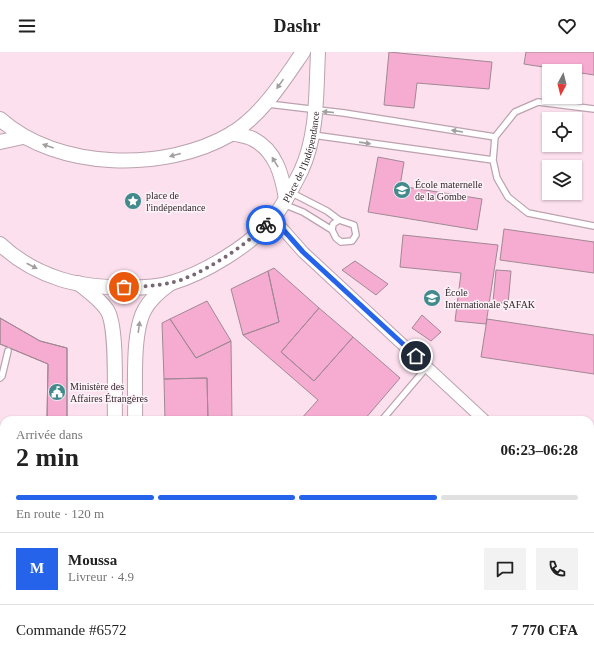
<!DOCTYPE html>
<html lang="fr">
<head>
<meta charset="utf-8">
<style>
	body { margin:0; font-family:"Times New Roman",serif; background:#f2f2f2; color:#222; height:100vh; display:flex; flex-direction:column; font-size:15px; white-space:nowrap }
	* { box-sizing:border-box; margin:0 }
	p { font-size:13px; color:#767676 }
	.icon { flex:none; width:22px; height:22px; fill:none; stroke:currentColor; stroke-width:2; stroke-linecap:round; stroke-linejoin:round }
	.map { position:relative; flex:1; overflow:hidden }
	.drawer { position:absolute; left:0px; top:364px; width:594px; height:248px; display:flex; flex-direction:column; background:#fff; border-radius:12px 12px 0 0; box-shadow:0 1px 3px #0004 }
	.drawer>* { flex:none }
	.needle { width:26px; rotate:187deg }
	.controls { position:absolute; left:542px; top:12px; display:grid; gap:8px }
	.controls a { display:grid; place-items:center; width:40px; height:40px; border-radius:0px; background:#fff; box-shadow:0 1px 3px #0004; font-size:20px }
	.pin { position:absolute; display:grid; place-items:center; width:34px; height:34px; color:#fff; margin:-17px; border:2px solid #fff; border-radius:50%; box-shadow:0 1px 4px #0007 }
	.courier { position:absolute; display:grid; place-items:center; width:40px; height:40px; margin:-20px; border:3px solid #2563eb; border-radius:50%; background:#fff; color:#222; box-shadow:0 1px 5px #0007 }
	.summary em { font-style:normal; font-weight:700 }
	.summary div { display:flex; flex-direction:column-reverse }
	.summary { display:flex; align-items:center; justify-content:space-between; height:68px; padding:0 16px }
	h1 { font-size:26px; font-weight:700; line-height:30px }
	.bar { display:grid; grid-template-columns:repeat(4,1fr); gap:6px 4px; align-content:center; height:48px; padding:0 16px }
	.bar i { height:5px; border-radius:3px; background:#e0e0e0 }
	.bar .on { background:#2563eb }
	.bar p { grid-column:span 4 }
	.line { display:flex; align-items:center; gap:10px; padding:0 16px; border-top:1px solid #e0e0e0 }
	.line div { flex:1 }
	.round { display:grid; place-items:center; flex:none; width:42px; height:42px; border-radius:0px; background:#f2f2f2 }
	header { display:flex; justify-content:space-between; align-items:center; height:52px; padding:0 16px; background:#fff; font-size:18px; font-weight:700 }
	.map>svg:first-child { display:block }
	.building { fill:#f6abd1; stroke:#a18894 }
	.lines { fill:none; stroke-linecap:round; stroke-linejoin:round }
	.service-casing { stroke:#bca2ae; stroke-width:8 }
	.minor-casing { stroke:#bca2ae; stroke-width:13 }
	.tertiary-casing { stroke:#bca2ae; stroke-width:16 }
	.service { stroke:#fff; stroke-width:5.5 }
	.minor { stroke:#fff; stroke-width:11 }
	.tertiary { stroke:#fff; stroke-width:14 }
	.oneway { fill:#a39ea0 }
	.done { stroke:#796871; stroke-width:4; stroke-dasharray:0 7.2 }
	.route { stroke:#2563eb; stroke-width:5 }
	.labels { text-anchor:middle; dominant-baseline:central; stroke-width:3; stroke-linejoin:round; paint-order:stroke }
	.street-label { font-size:10px; fill:#33282d; stroke:#fef3f8 }
	.poi-label { font-size:10px; fill:#33282d; stroke:#fef3f8; text-anchor:start }
</style>
</head>
<body>
<header><svg class="icon" aria-label="menu" viewBox="0 0 24 24"><path d="M4 6h16M4 12h16M4 18h16"/></svg>Dashr<svg class="icon" aria-label="heart" viewBox="0 0 24 24"><path d="M12 20l-8-8c-3-5 5-10 8-4 3-6 11-1 8 4z"/></svg></header>
<div class="map">
<svg width="594" height="612" viewBox="0 0 594 612">
	<rect width="100%" height="100%" fill="#fce0ee"/>
	<path class="building" d="M389,0L492,10L489,37L417,31L414,56L384,53Z
		M526,0H594V23L524,12Z
		M378,105L404,110L400,134L482,147L477,178L368,160Z
		M504,177L594,190V221L500,208Z
		M403,183L498,193L486,272L455,269L461,221L400,215Z
		M355,209L388,232L376,243L342,218Z
		M274,216L319,256L281,300L314,329L353,285L400,326L364,368H300L318,348L243,283L279,270L268,219Z
		M496,218L511,219L508,252L493,250Z
		M268,219L279,270L243,283L231,237Z
		M207,249L231,289L196,306L170,267Z
		M319,256L353,285L314,329L281,300Z
		M422,263L441,280L431,289L412,276Z
		M0,266L40,289L67,296V368H47L48,312L0,292Z
		M0,266L40,289L67,296V368H47L48,312L0,292Z
		M170,267L196,306L231,289L232,368H183H208L207,326L164,327L162,271Z
		M487,267L594,283V322L481,305Z
		M207,326L208,368H165L164,327Z
		M590,384L594,388V430L590,426Z
		M0,394H4V414H0Z
		M0,394H4V414H0Z
		M0,498H4V516H0Z
		M590,506L594,509V521L590,526Z
		M0,542H4V559H0Z
		M204,608H247L248,610L205,612Z
		M290,608H313L303,612H290Z
		M570,608H589L593,612H575Z"/>
	<g class="lines">
		<g class="service-casing">
			<path id="service" d="M268,52L344,61L495,85
				M594,57L538,50L515,60L495,85L493,108L497,126L508,145L528,161L594,174
				M313,83L493,108
				M283,152L303,160L332,178L333,172L339,168L327,159L290,140
				M332,178L336,186L341,190L352,189L356,183L354,173L339,168
				M0,326L2,324L8,299
				M382,368L427,315
				M0,457H4
				M0,494H4
				M0,581L4,580"/>
		</g>
		<g class="minor-casing">
			<path id="minor" d="M273,166L303,200L484,368
				M590,467L594,471
				M431,608L434,612
				M338,612L345,608"/>
		</g>
		<g class="tertiary-casing">
			<g id="tertiary">
				<path d="M0,67C58,119 166,120 231,82C262,63 283,29 303,0"/>
				<path d="M232,81C238,83 247,84 253,87C276,99 282,123 286,147"/>
				<path d="M0,90L23,85"/>
				<path id="s1" d="M0,192C17,208 38,220 60,227C87,236 144,239 171,231C205,221 251,193 273,166C284,153 293,135 301,119C318,83 316,39 318,0"/>
				<path d="M78,231C88,239 100,247 107,258C118,274 114,345 115,368"/>
				<path d="M135,368C136,339 131,281 145,257C151,246 161,238 171,231"/>
				<path d="M114,612V608"/>
				<path d="M136,612V608"/>
			</g>
		</g>
		<use href="#service" class="service"/>
		<use href="#minor" class="minor"/>
		<use href="#tertiary" class="tertiary"/>
	</g>
	<defs><path id="oneway-solid" d="M-6-.8H1V-3.2L6.5 0L1 3.2V.8H-6Z"/></defs>
	<g class="oneway">
		<use href="#oneway-solid" transform="translate(280 32) rotate(125)"/>
		<use href="#oneway-solid" transform="translate(328 60) rotate(-175)"/>
		<use href="#oneway-solid" transform="translate(457 79) rotate(-171)"/>
		<use href="#oneway-solid" transform="translate(365 91) rotate(8)"/>
		<use href="#oneway-solid" transform="translate(48 94) rotate(-161)"/>
		<use href="#oneway-solid" transform="translate(175 103) rotate(165)"/>
		<use href="#oneway-solid" transform="translate(275 110) rotate(-121)"/>
		<use href="#oneway-solid" transform="translate(32 214) rotate(27)"/>
		<use href="#oneway-solid" transform="translate(139 275) rotate(-82)"/>
	</g>
	<g class="lines">
		<path class="done" d="M124,235C139,235 154,234 170,231C199,225 245,194 266,173"/>
		<path class="route" d="M266,173L273,166L303,200L416,304"/>
	</g>
	<defs>
		<g id="school-disc" transform="scale(0.9)"><circle r="9.5" fill="#428a8c" stroke="#fef3f8"/><path d="M0-5L7-2L0 1L-7-2ZM-4 1L0 2.5L4 1V4Q0 6-4 4Z" fill="#fff"/></g>
		<g id="sight-disc" transform="scale(0.9)"><circle r="9.5" fill="#428a8c" stroke="#fef3f8"/><path d="M0-6L1.8-2.2L6-1.7L2.9 1.2L3.7 5.4L0 3.3L-3.7 5.4L-2.9 1.2L-6-1.7L-1.8-2.2Z" fill="#fff"/></g>
		<g id="civic-disc" transform="scale(0.9)"><circle r="9.5" fill="#428a8c" stroke="#fef3f8"/><path d="M-.6-6.5H3V-4.5H.6V-3L4-1V1h2V6H-6V1h2V-1L-.6-3ZM-1.2 2.5V6h2.4V2.5Z" fill="#fff"/></g>
	</defs>
	<g fill-rule="evenodd">
		<use href="#school-disc" x="402" y="138"/>
		<use href="#sight-disc" x="133" y="149"/>
		<use href="#school-disc" x="432" y="246"/>
		<use href="#civic-disc" x="57" y="340"/>
	</g>
	<g class="labels">
		<g class="street-label">
			<text stroke="none"><textPath href="#s1" startOffset="373">Place de l'Indépendance</textPath></text>
		</g>
		<g class="poi-label">
			<text x="415" y="132">École maternelle<tspan x="415" dy="12">de la Gombe</tspan></text>
			<text x="146" y="143">place de<tspan x="146" dy="12">l'indépendance</tspan></text>
			<text x="445" y="240">École<tspan x="445" dy="12">Internationale ŞAFAK</tspan></text>
			<text x="70" y="334">Ministère des<tspan x="70" dy="12">Affaires Étrangères</tspan></text>
		</g>
	</g>
</svg>
<div class="controls">
<a><svg class="needle" viewBox="-14 -14 28 28"><path d="M0-13l5 13h-10z" fill="#e53935"/><path d="M0 13l5-13h-10z" fill="#767676"/></svg></a>
<a><svg class="icon" aria-label="locate" viewBox="0 0 24 24"><circle cx="12" cy="12" r="6"/><path d="M12 2v4M12 18v4M2 12h4M18 12h4"/></svg></a>
<a><svg class="icon" aria-label="layers" viewBox="0 0 24 24"><path d="M12 4l9 5-9 5-9-5zM3 14l9 5 9-5"/></svg></a>
</div>
<div class="pin" style="left:124px;top:235px;background:#ea580c"><svg class="icon" aria-label="bag" viewBox="0 0 24 24"><path d="M5 8h14l-1 12H6zM9 8a3 3 0 0 1 6 0"/></svg></div>
<div class="pin" style="left:416px;top:304px;background:#1f2937"><svg class="icon" aria-label="home" viewBox="0 0 24 24"><path d="M3 11l9-7 9 7M6 9v11h12V9"/></svg></div>
<div class="courier" style="left:266px;top:173px"><svg class="icon" aria-label="bike" viewBox="0 0 24 24"><circle cx="6" cy="16" r="4"/><circle cx="18" cy="16" r="4"/><path d="M6 16l4-8h5l3 8M10 8l3 8H6M13 5h3"/></svg></div>
<section class="drawer">
<div class="summary"><div><h1>2 min</h1><p>Arrivée dans</p></div><em>06:23–06:28</em></div>
<div class="bar"><i class="on"></i><i class="on"></i><i class="on"></i><i></i><p>En route · 120 m</p></div>
<div class="line" style="height:72px"><b class="round" style="background:#2563eb;color:#fff">M</b><div><b>Moussa</b><p>Livreur · 4.9</p></div><a class="round"><svg class="icon" aria-label="chat" viewBox="0 0 24 24"><path d="M4 5h16v11H9l-5 4z"/></svg></a><a class="round"><svg class="icon" aria-label="phone" viewBox="0 0 24 24"><path d="M5 4h4l2 5-3 2q2 4 5 5l2-3 5 2v4C11 20 4 13 5 4z"/></svg></a></div>
<div class="line" style="height:52px"><div>Commande #6572</div><b>7 770 CFA</b></div>
</section>
</div>
</body>
</html>
